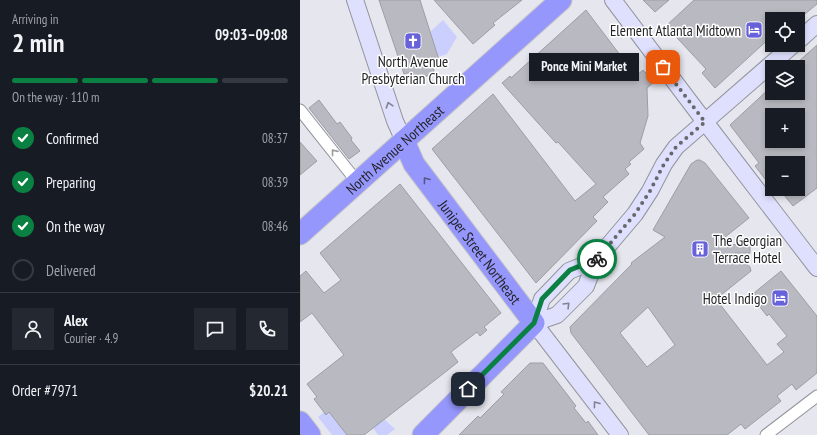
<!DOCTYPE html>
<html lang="en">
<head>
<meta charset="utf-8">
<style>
	body { margin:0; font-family:"PT Sans Narrow",sans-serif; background:#242831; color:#f1f3f6; height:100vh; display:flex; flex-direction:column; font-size:15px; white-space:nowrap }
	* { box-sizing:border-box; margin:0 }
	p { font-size:13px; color:#9ea1a6 }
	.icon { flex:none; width:22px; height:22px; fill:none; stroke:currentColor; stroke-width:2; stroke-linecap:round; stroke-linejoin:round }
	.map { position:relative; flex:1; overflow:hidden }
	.side { display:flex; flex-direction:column; background:#171b24; width:300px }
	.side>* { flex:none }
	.fabs { position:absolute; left:465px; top:12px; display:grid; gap:8px }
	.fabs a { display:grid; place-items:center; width:40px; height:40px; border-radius:0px; background:#171b24; box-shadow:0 2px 6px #0003; font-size:20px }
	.pin { position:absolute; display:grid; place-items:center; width:34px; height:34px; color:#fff; margin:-17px; border-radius:8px; box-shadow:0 2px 6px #0006 }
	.courier { position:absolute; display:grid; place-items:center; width:40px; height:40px; margin:-20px; border:3px solid #0b8043; border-radius:50%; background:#fff; color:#222; box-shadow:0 1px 5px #0007 }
	.bubble { position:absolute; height:28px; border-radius:0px; background:#171b24; box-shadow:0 2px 6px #0003; font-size:13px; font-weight:800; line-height:28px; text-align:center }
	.overview em { font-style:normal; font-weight:800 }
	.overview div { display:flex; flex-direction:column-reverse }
	.overview { display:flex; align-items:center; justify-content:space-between; height:68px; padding:0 12px }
	h1 { font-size:26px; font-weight:800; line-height:30px }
	.bar { display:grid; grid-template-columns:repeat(4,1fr); gap:6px 4px; align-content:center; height:48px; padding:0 12px }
	.bar i { height:5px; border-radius:3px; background:#363941 }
	.bar .current { background:#0b8043 }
	.bar p { grid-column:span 4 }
	.line { display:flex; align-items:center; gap:10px; padding:0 12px; border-top:1px solid #363941 }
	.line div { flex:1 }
	.round { display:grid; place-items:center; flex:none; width:42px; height:42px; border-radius:0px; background:#242831 }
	ol { padding:0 12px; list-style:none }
	li { display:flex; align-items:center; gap:12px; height:44px }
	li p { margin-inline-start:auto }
	li .icon { padding:4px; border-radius:50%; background:#0b8043; color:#fff; stroke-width:4 }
	li:last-child { color:#9ea1a6 }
	li i { width:22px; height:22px; border:2px solid #363941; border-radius:50% }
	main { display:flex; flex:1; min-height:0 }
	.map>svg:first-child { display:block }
	.green { fill:#cbcffe }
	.building { fill:#b9bac1; stroke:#9d9ea4; fill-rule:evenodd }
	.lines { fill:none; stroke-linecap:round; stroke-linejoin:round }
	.street-casing { stroke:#93949b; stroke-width:13 }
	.secondary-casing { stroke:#93949b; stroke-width:18 }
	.highway-casing { stroke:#c6c6c7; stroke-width:23 }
	.street { stroke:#fff; stroke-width:11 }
	.secondary { stroke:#dfe0fe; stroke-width:16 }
	.highway { stroke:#9597fd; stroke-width:21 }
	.oneway { stroke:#818292 }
	.oneway2 { stroke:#9c9c9d }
	.oneway3 { stroke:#565787 }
	.done { stroke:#67686c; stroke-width:4; stroke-dasharray:0 7.2 }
	.route { stroke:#0b8043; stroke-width:5 }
	.labels { text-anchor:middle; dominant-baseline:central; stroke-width:3; stroke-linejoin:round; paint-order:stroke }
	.poi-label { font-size:15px; fill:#232326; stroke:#fff; text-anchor:end }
	.street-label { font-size:15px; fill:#232326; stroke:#fff }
</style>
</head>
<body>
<main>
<section class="side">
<div class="overview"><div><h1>2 min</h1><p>Arriving in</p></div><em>09:03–09:08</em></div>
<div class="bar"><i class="current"></i><i class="current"></i><i class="current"></i><i></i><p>On the way · 110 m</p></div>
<ol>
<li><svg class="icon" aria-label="check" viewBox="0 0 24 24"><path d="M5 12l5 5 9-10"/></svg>Confirmed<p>08:37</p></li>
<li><svg class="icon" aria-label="check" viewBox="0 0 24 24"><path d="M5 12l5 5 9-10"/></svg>Preparing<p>08:39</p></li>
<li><svg class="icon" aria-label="check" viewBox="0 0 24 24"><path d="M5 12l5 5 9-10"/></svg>On the way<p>08:46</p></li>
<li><i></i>Delivered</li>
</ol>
<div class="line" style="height:72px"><a class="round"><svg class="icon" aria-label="person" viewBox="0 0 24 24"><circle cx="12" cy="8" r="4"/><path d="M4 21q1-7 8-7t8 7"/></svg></a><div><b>Alex</b><p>Courier · 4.9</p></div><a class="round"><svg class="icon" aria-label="chat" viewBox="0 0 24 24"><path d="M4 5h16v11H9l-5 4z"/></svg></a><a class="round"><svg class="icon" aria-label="phone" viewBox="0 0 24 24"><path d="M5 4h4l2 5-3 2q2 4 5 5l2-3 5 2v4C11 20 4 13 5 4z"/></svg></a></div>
<div class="line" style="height:52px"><div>Order #7971</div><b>$20.21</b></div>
</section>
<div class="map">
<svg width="517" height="435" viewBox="0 0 517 435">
	<rect width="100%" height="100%" fill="#e6e7ee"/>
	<path class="green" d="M143,20L157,37L147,54L138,57L130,32Z
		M24,412L26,415L29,412L47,435H32L18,417Z
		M84,419L95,429L87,435H78L73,428Z"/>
	<path class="building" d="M79,0H120L140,63L132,65L134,71L127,76L121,78H113L111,72L104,74Z
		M134,0H222L193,23L195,25L173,44Z
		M343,0H369L355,12Z
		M394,0H517V4L499,19H472V36L415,88L402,73L406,69L366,26Z
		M286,10L336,76L343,70L354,82L347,88L348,116L340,143L344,149L329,162L331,164L325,169L329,174L303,197L308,202L293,217L297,221L236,283L132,149L193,94L275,201L296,184L258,142L256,143L202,83L210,76L211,78Z
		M517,45V188L493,206L479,189H498V163H472V188L455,166L459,163L430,125L472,86V93H498V62ZM472,115H498V141H472Z
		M19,100L37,124L40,122L52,138L51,140L60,151L49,159L9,108Z
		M0,142L17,161L0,175Z
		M397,160H400L405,163L449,218L415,245L450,244V253H435L450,267L451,271L416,299L467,365L484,352L477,344L487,336L469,314L467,316L460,307L463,304L454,293L481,271L517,316V373L496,390L492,384L477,396L481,401L445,429L441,424L427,435H349L271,333L270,327L332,264L331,263L365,237L353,230L391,164ZM348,307L375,345L347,367L320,333Z
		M100,184L201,313L184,327L187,330L180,336L177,332L151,352L158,362L148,370L64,435H47L29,412L26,415L14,399L17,397L7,384L44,355L12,313L0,322V276L6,271L24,293L41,280L20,253Z
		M230,363H243L276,406L274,408L286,423L288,421L298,435H159L178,416L180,418L204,394L201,392Z"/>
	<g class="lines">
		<g class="street-casing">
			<path id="street" d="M0,110L58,183
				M466,435L517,396"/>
		</g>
		<g class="secondary-casing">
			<path id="secondary" d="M55,0L95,121L104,141
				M313,0L396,110L517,268
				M498,41L517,24
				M234,323L257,315L286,286L296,260L335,214L350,191L364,164L376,147L493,45
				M234,323L320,435
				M234,323L242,299L269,271L296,260"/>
		</g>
		<g class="highway-casing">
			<g id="highway">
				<path id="s1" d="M104,141L114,164L234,323L123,435"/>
				<path id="s2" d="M0,234L261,0"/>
				<path d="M0,422L10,435"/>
			</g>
		</g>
		<use href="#street" class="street"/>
		<use href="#secondary" class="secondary"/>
		<use href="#highway" class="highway"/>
	</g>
	<defs><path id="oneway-chevron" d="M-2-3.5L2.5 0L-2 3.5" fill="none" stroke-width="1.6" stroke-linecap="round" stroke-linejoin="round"/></defs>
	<g class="oneway">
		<use href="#oneway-chevron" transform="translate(89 105) rotate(-108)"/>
		<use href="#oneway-chevron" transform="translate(267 305) rotate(-45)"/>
		<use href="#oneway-chevron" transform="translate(296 404) rotate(-127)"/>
	</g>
	<use class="oneway2" href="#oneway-chevron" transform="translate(34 152) rotate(-129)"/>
	<use class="oneway3" href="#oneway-chevron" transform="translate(126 180) rotate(-127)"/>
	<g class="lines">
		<path class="done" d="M297,259L335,214L350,191L364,164L376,147L405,122L363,67"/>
		<path class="route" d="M168,389L234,323L242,299L270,270L297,259"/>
	</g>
	<defs>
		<g id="hotel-square" transform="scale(0.9)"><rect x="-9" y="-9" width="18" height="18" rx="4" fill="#6761da" stroke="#fff"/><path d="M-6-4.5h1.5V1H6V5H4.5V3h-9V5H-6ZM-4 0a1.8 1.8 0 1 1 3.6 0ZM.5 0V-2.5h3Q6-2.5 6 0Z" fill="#fff"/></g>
		<g id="church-square" transform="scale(0.9)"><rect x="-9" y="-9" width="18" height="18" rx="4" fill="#6761da" stroke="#fff"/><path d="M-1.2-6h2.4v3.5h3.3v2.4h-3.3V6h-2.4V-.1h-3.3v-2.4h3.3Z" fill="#fff"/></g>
		<g id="building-square" transform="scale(0.9)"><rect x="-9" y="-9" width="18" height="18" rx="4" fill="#6761da" stroke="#fff"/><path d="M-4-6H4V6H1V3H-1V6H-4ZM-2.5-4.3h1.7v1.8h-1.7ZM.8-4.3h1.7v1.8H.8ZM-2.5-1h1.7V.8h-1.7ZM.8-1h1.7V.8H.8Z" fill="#fff"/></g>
	</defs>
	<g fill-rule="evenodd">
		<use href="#hotel-square" x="454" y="30"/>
		<use href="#church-square" x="113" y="41"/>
		<use href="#building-square" x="400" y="249"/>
		<use href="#hotel-square" x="480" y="298"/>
	</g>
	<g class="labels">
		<g class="poi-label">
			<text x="441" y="30">Element Atlanta Midtown</text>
			<text x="113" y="61" text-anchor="middle">North Avenue<tspan x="113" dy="17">Presbyterian Church</tspan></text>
			<text x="413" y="240" text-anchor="start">The Georgian<tspan x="413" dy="17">Terrace Hotel</tspan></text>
			<text x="467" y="298">Hotel Indigo</text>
		</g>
		<g class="street-label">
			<text stroke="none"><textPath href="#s2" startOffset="127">North Avenue Northeast</textPath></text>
			<text stroke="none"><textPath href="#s1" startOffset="135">Juniper Street Northeast</textPath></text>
		</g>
	</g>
</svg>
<div class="fabs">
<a><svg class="icon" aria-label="locate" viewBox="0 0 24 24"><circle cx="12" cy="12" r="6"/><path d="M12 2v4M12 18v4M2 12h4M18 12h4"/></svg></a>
<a><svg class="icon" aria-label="layers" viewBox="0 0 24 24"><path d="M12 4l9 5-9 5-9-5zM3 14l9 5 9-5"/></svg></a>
<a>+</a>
<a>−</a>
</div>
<div class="pin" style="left:363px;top:67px;background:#ea580c"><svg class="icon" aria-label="bag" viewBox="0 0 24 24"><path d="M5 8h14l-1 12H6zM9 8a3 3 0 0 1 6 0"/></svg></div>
<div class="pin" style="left:168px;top:389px;background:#1f2937"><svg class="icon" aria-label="home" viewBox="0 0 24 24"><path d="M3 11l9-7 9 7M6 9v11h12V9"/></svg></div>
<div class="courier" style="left:297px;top:259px"><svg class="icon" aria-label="bike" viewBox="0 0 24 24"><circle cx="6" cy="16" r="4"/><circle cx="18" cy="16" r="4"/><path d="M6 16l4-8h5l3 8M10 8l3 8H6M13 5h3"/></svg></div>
<div class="bubble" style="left:229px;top:53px;width:110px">Ponce Mini Market</div>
</div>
</main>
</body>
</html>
